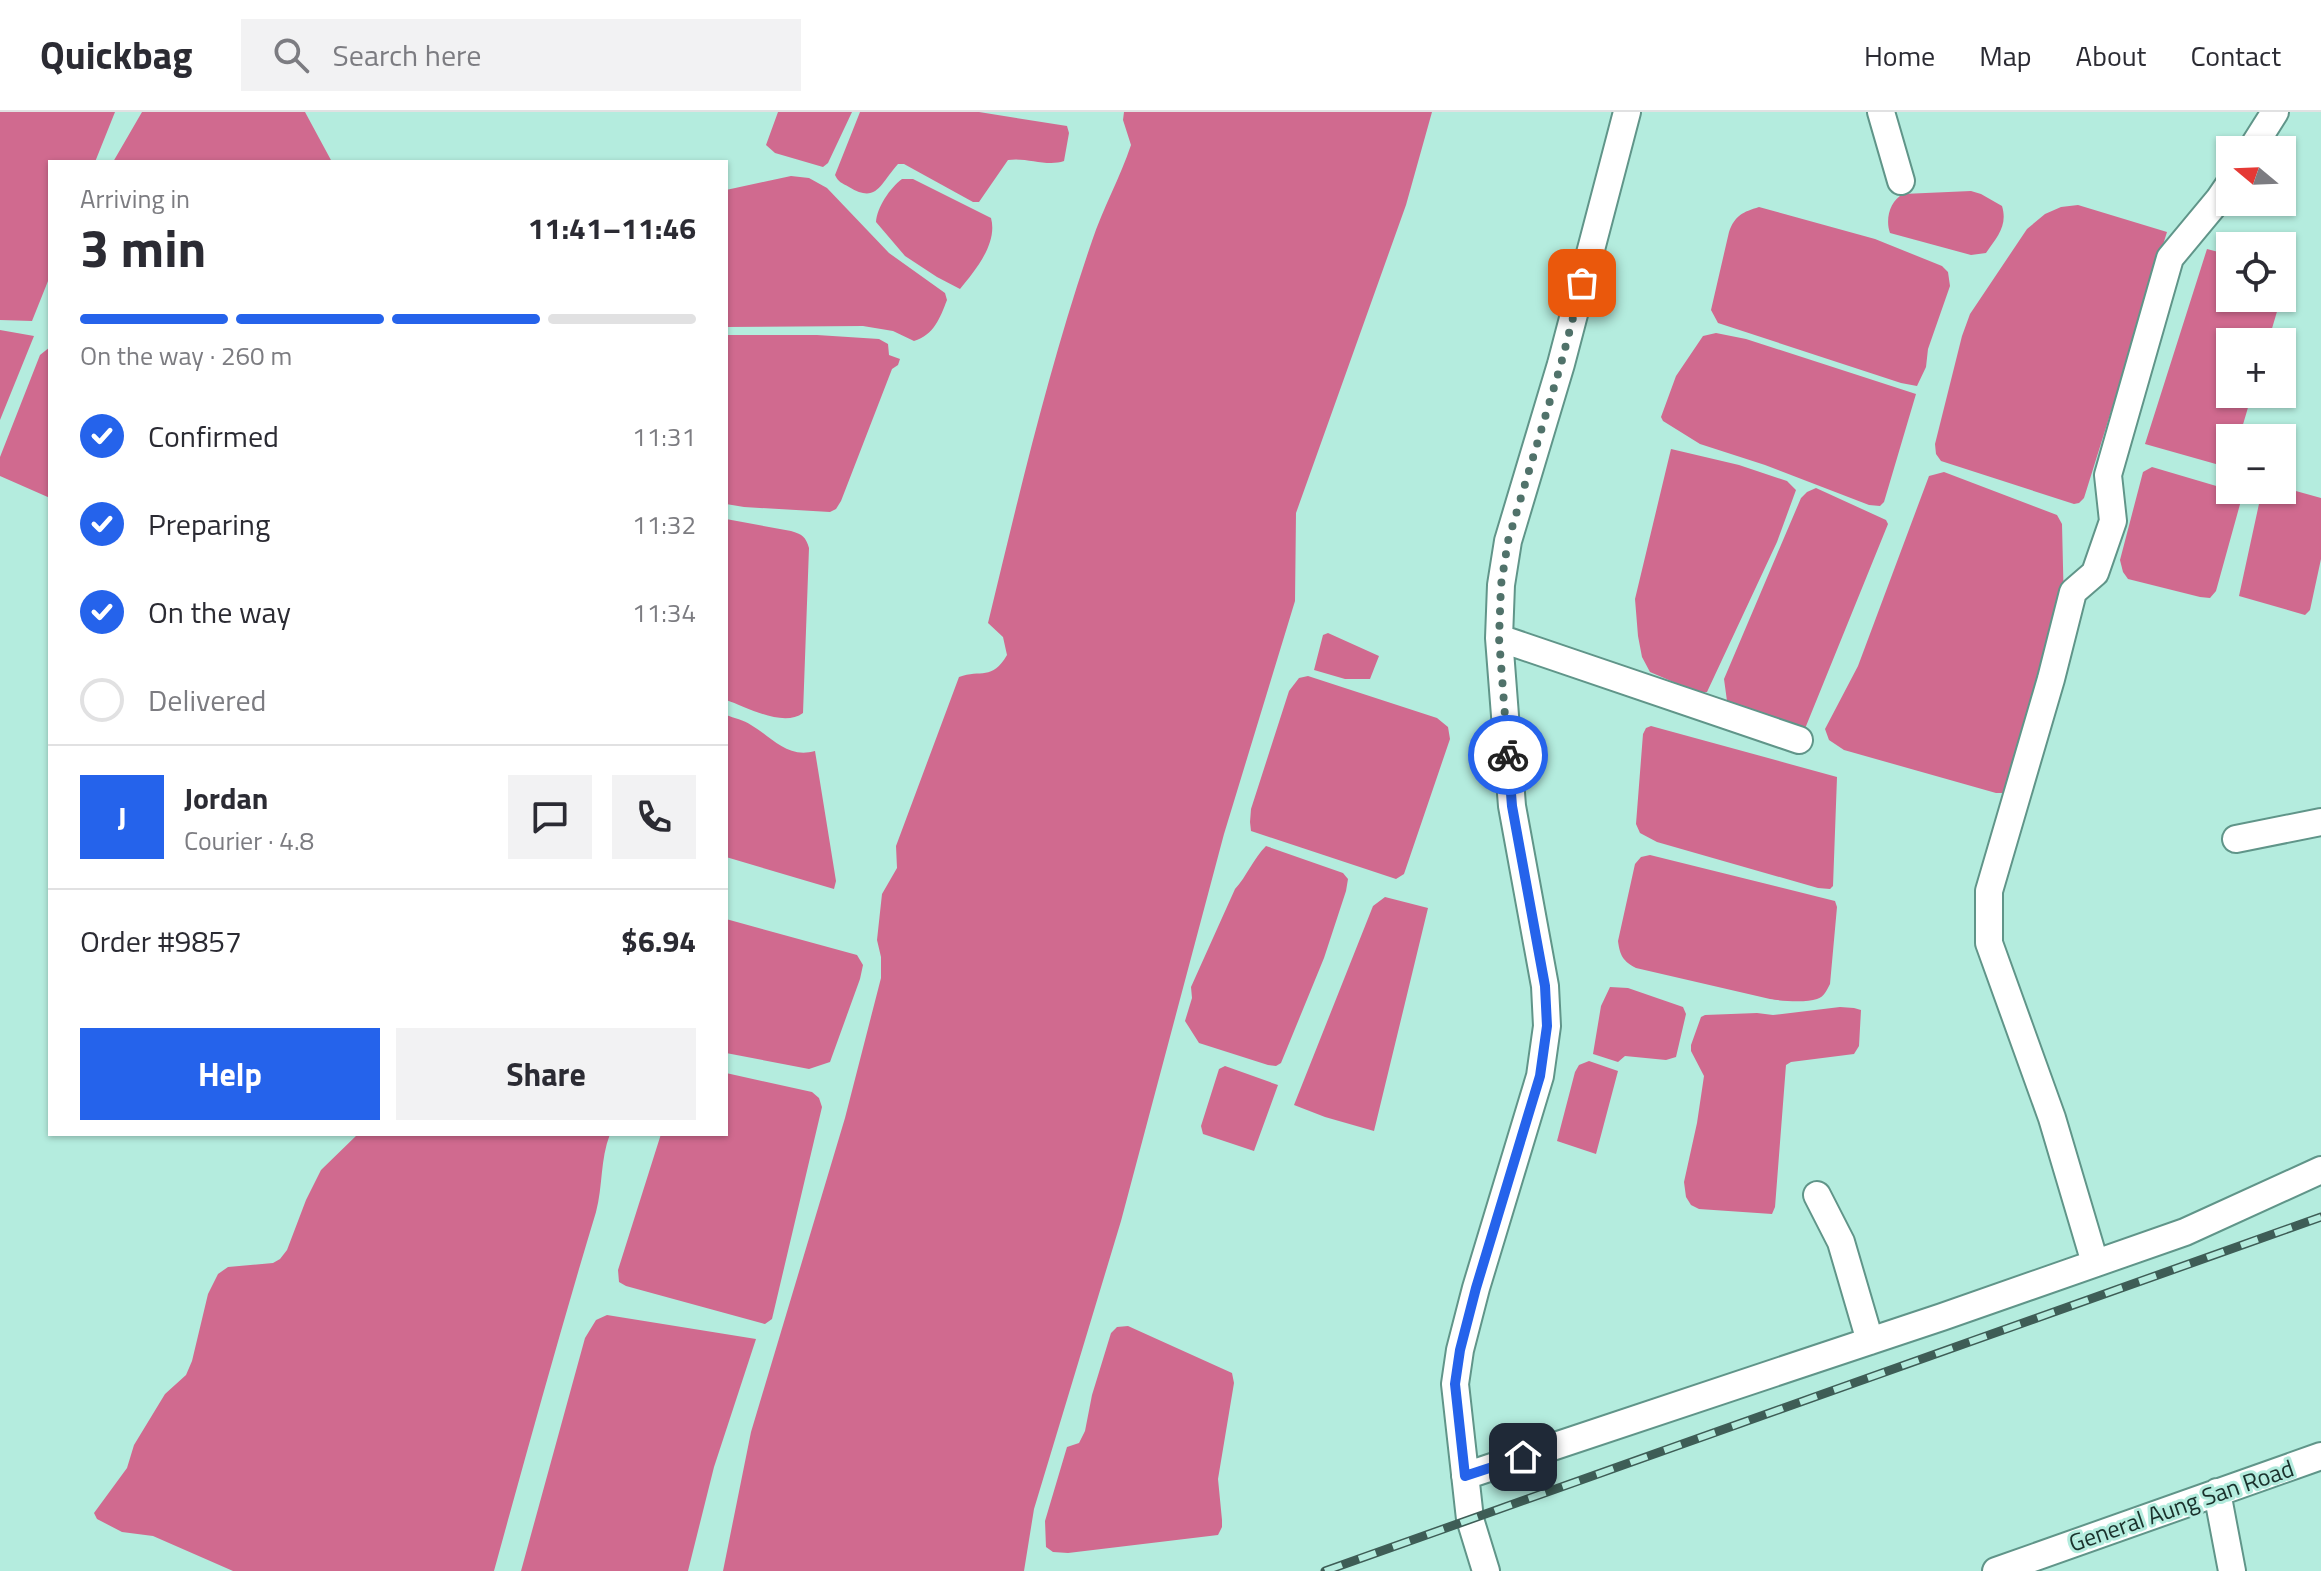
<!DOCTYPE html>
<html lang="en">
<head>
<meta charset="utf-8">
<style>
	body { margin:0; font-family:"Titillium Web",sans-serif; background:#f2f2f3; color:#2b2b33; height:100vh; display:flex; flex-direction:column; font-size:30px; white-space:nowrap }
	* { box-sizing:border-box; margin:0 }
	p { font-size:26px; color:#7c7c81 }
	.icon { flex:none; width:44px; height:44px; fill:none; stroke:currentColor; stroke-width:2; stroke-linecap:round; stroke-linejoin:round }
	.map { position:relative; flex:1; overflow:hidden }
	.side { position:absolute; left:48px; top:48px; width:680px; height:976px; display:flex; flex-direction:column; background:#fff; border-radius:0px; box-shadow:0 2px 6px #0004 }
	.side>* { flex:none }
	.needle { width:52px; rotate:289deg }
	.tools { position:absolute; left:2216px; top:24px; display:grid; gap:16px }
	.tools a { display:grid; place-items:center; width:80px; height:80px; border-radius:0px; background:#fff; box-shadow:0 2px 6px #0004; font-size:40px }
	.pin { position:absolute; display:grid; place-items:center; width:68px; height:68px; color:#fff; margin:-34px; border-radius:16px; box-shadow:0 4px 12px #0006 }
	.courier { position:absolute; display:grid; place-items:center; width:80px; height:80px; margin:-40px; border:6px solid #2563eb; border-radius:50%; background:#fff; color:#222; box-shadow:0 2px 10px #0007 }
	.head em { font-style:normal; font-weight:700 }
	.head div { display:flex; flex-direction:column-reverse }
	.head { display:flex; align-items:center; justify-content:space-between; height:136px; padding:0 32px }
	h1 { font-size:52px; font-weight:700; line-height:60px }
	.bar { display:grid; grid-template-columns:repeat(4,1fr); gap:12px 8px; align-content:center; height:96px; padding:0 32px }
	.bar i { height:10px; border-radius:6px; background:#e1e1e2 }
	.bar .selected { background:#2563eb }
	.bar p { grid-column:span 4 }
	.line { display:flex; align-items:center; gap:20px; padding:0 32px; border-top:2px solid #e1e1e2 }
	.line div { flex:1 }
	.round { display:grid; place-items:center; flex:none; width:84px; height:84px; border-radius:0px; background:#f2f2f3 }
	ol { padding:0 32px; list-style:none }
	li { display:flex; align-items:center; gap:24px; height:88px }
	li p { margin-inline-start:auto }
	li .icon { padding:8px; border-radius:50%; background:#2563eb; color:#fff; stroke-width:4 }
	li:last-child { color:#7c7c81 }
	li i { width:44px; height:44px; border:4px solid #e1e1e2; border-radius:50% }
	.cta { display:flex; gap:16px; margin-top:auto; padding:16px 32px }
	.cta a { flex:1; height:92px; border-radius:0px; background:#2563eb; color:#fff; font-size:32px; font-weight:700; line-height:92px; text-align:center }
	.cta a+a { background:#f2f2f3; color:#2b2b33 }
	header { display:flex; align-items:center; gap:48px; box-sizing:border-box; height:112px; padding:0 40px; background:#fff; border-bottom:2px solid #e1e1e2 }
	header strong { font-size:38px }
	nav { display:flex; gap:44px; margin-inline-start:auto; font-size:28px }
	.search { width:560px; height:72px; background:#f2f2f3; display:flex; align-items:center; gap:20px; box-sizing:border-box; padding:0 28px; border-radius:0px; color:#7c7c81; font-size:30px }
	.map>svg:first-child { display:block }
	.water { fill:#d06a8f }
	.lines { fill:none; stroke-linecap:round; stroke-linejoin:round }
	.minor-casing { stroke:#609589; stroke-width:30 }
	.minor { stroke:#fff; stroke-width:26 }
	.rail-casing { stroke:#3e5d56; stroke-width:9 }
	.rail { stroke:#b4ecde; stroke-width:6; stroke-dasharray:18; stroke-linecap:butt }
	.done { stroke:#50726a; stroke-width:8; stroke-dasharray:0 14.4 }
	.route { stroke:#2563eb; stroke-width:10 }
	.labels { text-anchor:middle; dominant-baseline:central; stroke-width:6; stroke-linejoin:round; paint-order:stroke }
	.street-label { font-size:24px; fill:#1a312c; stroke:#b4ecde }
</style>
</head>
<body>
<header>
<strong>Quickbag</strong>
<div class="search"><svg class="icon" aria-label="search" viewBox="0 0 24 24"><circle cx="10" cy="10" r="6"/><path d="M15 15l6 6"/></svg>Search here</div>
<nav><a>Home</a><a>Map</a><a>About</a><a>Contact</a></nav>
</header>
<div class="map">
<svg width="2321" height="1459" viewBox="0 0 2321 1459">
	<rect width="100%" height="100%" fill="#b4ecde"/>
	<path class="water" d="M0,0H115L95,50H50V164L32,209L0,208Z
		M142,0H305L332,50H113Z
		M778,0H852L828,51L823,55L775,41L766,33Z
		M860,0H979L1067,14L1069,21L1064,49C1047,55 1026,45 1008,48L979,90H973L904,52H898C880,72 877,92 849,75C842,71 838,70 835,63Z
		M1124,0H1432L1406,93L1296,401L1295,489L1224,722L1121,1109L1034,1397L1024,1459H723L751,1320L845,1006L881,866V845L877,828L882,782L897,756L896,734L959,565C981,557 992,569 1007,543L1003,525L988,511C1019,383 1049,254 1092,129C1103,96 1120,66 1131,33L1123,8Z
		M791,64L809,66L827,76L889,141L945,181L947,188C940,206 934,223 914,229L893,219L863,214L726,215V78Z
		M902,67H913L991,106C998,131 975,159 960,177L937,165L905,144L876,110C877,95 890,76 902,67Z
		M1971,79L1981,82L2002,94C2008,114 1997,125 1986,141L1971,143L1890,121C1885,107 1890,89 1903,82Z
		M2078,93L2167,120L2084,386L2079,391L2074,392L1941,349L1936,342L1935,332L1962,224L1970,202L2027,117L2045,102L2061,95Z
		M1759,95L1875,127L1942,154L1948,160L1950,174L1928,237L1926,255L1917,274L1901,271L1718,211L1711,198L1729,120C1735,103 1743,100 1759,95Z
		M2207,137L2230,143V186H2281L2268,230H2230V282H2252L2239,326H2230V356L2145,332Z
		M0,218L34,224L0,308Z
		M1716,221L1746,227L1916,282L1884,390L1880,394L1869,393L1765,353L1700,332L1663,309L1661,305L1676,264L1703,224Z
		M726,223H817L879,227L888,232L889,243L900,247L898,253L892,257L841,389L836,397L830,400L744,395L726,392Z
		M50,235V386L0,364V345L40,243Z
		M1671,337L1739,353L1787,369L1796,378L1777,430L1707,580L1699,581L1650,560L1642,545L1638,524L1635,487Z
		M2152,355L2240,381L2242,385L2216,479L2210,486L2200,485L2128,467L2123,460L2120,448L2143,360Z
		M1944,360L2057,403L2062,412L2064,497L2007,681H1996L1844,638L1829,628L1825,617L1858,554L1929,364Z
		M2282,375L2321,386V447L2310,498L2305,503L2239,484L2262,378H2282Z
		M1816,376L1886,408L1888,412L1802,624L1797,625L1727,589L1724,567L1801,386L1807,380Z
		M726,407L791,419C802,422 806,425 809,436L803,601C783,616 747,595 726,588Z
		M1328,521L1379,544L1370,567H1345L1314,558L1323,523Z
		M1308,564L1437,606L1448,615L1450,627L1404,762L1396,767L1251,719L1250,710L1251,697L1289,579L1299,566Z
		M726,603C734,606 744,608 751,613C772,625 787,647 815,639L836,769L834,777L726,745Z
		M1651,614L1837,665L1833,774L1830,777L1818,776L1657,730L1640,721L1636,712L1643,622L1646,616Z
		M1266,734L1343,761L1348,767L1346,779L1324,846L1281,951L1276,954L1268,953L1199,931L1185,909L1192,886L1191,875L1235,777C1247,764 1253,747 1266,734Z
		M1650,743L1835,789L1837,795L1830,872C1827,878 1824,885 1817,887C1806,891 1781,889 1770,887L1636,856C1623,849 1620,844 1618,829L1635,752L1641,745Z
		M1385,785L1428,796L1374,1019L1325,1005L1294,993L1373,794Z
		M726,807L857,843L863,853L860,867L830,950L809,957L726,941Z
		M1610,875L1628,876L1683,895L1686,902L1676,945L1666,948L1625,944L1618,950L1593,942L1601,894Z
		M1840,895L1854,896L1861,898L1859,934L1854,942L1791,950L1786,953L1775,1095L1772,1102L1699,1097L1691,1093L1686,1085L1684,1070L1697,1011L1704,964L1691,939V933L1701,905L1705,903L1757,901L1773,903Z
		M1589,949L1618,959L1596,1042L1557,1029L1575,960L1579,953Z
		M1225,954L1278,973L1254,1039L1203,1022L1201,1014L1219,957Z
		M726,961L812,980L819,986L822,995L772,1207L765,1212L626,1174L619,1170L618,1158L661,1022H726Z
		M358,1022H610C600,1048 603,1074 596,1100C560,1219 527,1339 494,1459H233L153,1424L122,1420L97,1407L94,1401L127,1356L134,1333L165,1282L186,1263L192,1249L208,1182L218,1162L228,1155L273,1151L280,1147L287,1138L306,1088L321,1058Z
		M607,1203L756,1227L714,1355L688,1459H521L585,1226L596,1208Z
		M1128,1214L1232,1261L1234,1271L1218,1367L1222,1408V1415L1218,1423L1068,1441L1053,1440L1046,1435L1045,1409L1067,1335L1079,1331L1085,1319L1092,1283L1111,1221L1117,1215Z"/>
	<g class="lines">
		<g class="minor-casing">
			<path id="minor" d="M1881,0L1901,69
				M2251,38L2275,0
				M1499,526L1799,628
				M2236,727L2321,710
				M1817,1083L1841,1130L1870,1229
				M2095,1151L2052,1006L1989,831V779L2051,567L2073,480L2095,461L2113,409L2108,363L2170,146L2219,87L2230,71
				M1465,1364L1942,1205L2185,1120L2321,1058
				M2217,1380L2232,1459
				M1486,1459L1470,1407L1455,1272L1460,1238L1476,1176L1540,964L1547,914L1545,874L1512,694L1499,526L1501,473L1508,429L1561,252L1627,0
				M1996,1459L2321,1344"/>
		</g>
		<use href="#minor" class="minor"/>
		<g class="rail-casing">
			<path id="rail" d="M1325,1459L2321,1105"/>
		</g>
		<use href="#rail" class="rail"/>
	</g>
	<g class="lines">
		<path class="done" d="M1508,643L1499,526L1501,473L1508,429L1561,252L1582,171"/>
		<path class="route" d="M1508,643L1512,694L1545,874L1547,914L1540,964L1476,1176L1460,1238L1455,1272L1465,1364L1523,1345"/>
	</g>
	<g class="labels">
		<g class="street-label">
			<text transform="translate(2181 1393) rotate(-19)">General Aung San Road</text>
		</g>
	</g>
</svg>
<div class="tools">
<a><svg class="needle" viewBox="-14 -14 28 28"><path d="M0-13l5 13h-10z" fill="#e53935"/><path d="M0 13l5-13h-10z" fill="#7c7c81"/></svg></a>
<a><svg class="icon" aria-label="locate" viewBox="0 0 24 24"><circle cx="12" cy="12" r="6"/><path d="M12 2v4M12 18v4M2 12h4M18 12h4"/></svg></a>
<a>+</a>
<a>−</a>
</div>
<div class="pin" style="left:1582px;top:171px;background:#ea580c"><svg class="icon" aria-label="bag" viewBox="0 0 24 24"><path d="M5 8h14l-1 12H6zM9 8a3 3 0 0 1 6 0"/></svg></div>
<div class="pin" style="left:1523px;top:1345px;background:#1f2937"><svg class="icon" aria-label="home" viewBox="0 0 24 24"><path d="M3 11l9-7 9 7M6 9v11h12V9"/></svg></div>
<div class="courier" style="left:1508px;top:643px"><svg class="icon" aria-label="bike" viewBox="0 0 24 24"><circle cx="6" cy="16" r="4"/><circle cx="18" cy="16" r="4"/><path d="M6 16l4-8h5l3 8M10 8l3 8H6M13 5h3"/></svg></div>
<section class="side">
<div class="head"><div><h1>3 min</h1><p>Arriving in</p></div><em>11:41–11:46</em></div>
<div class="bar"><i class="selected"></i><i class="selected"></i><i class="selected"></i><i></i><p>On the way · 260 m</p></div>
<ol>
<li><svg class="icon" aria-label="check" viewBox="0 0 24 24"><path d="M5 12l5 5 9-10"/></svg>Confirmed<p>11:31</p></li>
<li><svg class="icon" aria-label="check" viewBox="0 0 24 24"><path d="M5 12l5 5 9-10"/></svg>Preparing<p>11:32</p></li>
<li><svg class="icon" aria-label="check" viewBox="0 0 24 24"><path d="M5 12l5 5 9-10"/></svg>On the way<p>11:34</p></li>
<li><i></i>Delivered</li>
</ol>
<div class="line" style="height:144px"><b class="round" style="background:#2563eb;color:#fff">J</b><div><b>Jordan</b><p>Courier · 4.8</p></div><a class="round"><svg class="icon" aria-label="chat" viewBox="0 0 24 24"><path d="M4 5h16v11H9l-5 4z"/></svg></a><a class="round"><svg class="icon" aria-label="phone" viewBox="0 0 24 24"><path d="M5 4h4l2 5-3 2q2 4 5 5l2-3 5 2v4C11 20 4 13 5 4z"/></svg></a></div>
<div class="line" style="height:104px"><div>Order #9857</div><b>$6.94</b></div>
<div class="cta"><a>Help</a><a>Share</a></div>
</section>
</div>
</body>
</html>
